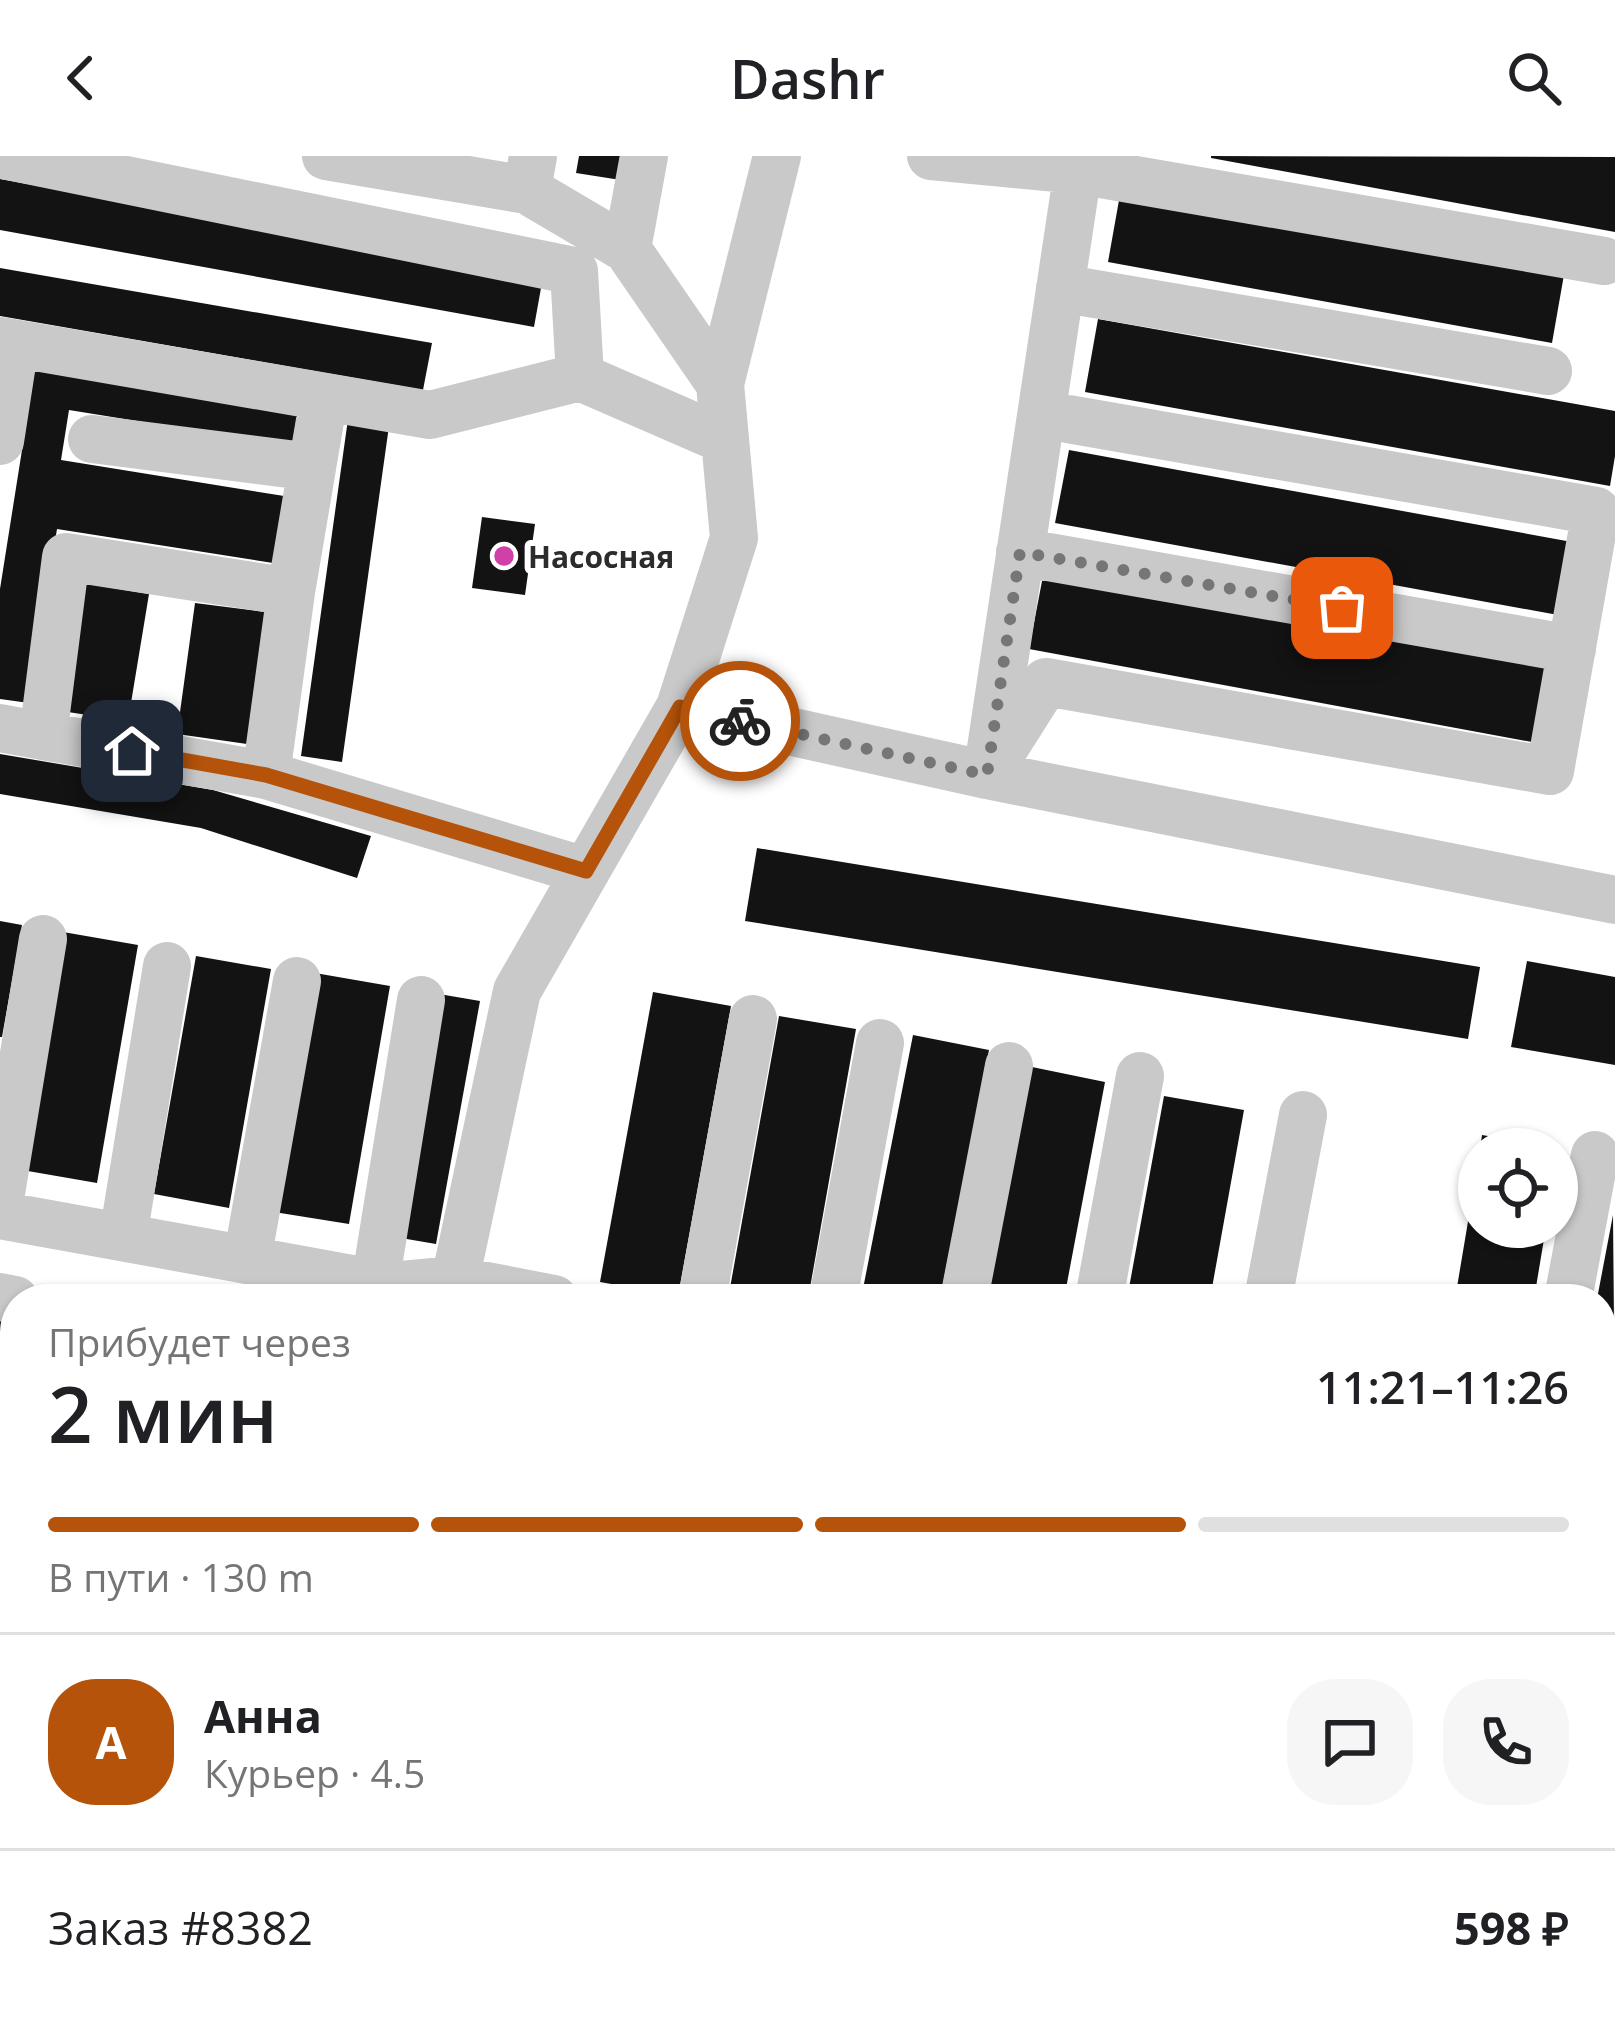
<!DOCTYPE html>
<html lang="ru">
<head>
<meta charset="utf-8">
<style>
	body { margin:0; font-family:"Open Sans",sans-serif; background:#f6f6f6; color:#202124; height:100vh; display:flex; flex-direction:column; font-size:45px; white-space:nowrap }
	* { box-sizing:border-box; margin:0 }
	p { font-size:39px; color:#757577 }
	.icon { flex:none; width:66px; height:66px; fill:none; stroke:currentColor; stroke-width:2; stroke-linecap:round; stroke-linejoin:round }
	.map { position:relative; flex:1; overflow:hidden }
	.details { position:absolute; left:0px; top:1128px; width:1617px; height:747px; display:flex; flex-direction:column; background:#fff; border-radius:48px 48px 0 0; box-shadow:0 3px 9px #0004 }
	.details>* { flex:none }
	.buttons { position:absolute; left:1458px; top:972px; display:grid; gap:24px }
	.buttons a { display:grid; place-items:center; width:120px; height:120px; border-radius:50%; background:#fff; box-shadow:0 3px 9px #0004; font-size:60px }
	.pin { position:absolute; display:grid; place-items:center; width:102px; height:102px; color:#fff; margin:-51px; border-radius:24px; box-shadow:0 6px 18px #0006 }
	.courier { position:absolute; display:grid; place-items:center; width:120px; height:120px; margin:-60px; border:9px solid #b45309; border-radius:50%; background:#fff; color:#222; box-shadow:0 3px 15px #0007 }
	.head em { font-style:normal; font-weight:600 }
	.head div { display:flex; flex-direction:column-reverse }
	.head { display:flex; align-items:center; justify-content:space-between; height:204px; padding:0 48px }
	h1 { font-size:78px; font-weight:600; line-height:90px }
	.bar { display:grid; grid-template-columns:repeat(4,1fr); gap:18px 12px; align-content:center; height:144px; padding:0 48px }
	.bar i { height:15px; border-radius:9px; background:#e0e0e0 }
	.bar .active { background:#b45309 }
	.bar p { grid-column:span 4 }
	.line { display:flex; align-items:center; gap:30px; padding:0 48px; border-top:3px solid #e0e0e0 }
	.line div { flex:1 }
	.round { display:grid; place-items:center; flex:none; width:126px; height:126px; border-radius:48px; background:#f6f6f6 }
	header { display:flex; justify-content:space-between; align-items:center; height:156px; padding:0 48px; background:#fff; font-size:54px; font-weight:600 }
	.map>svg:first-child { display:block }
	.green { fill:#e8e5da }
	.building { fill:#131313 }
	.lines { fill:none; stroke-linecap:round; stroke-linejoin:round }
	.path { stroke:#c6c6c6; stroke-width:6; stroke-dasharray:6 6; stroke-linecap:butt }
	.minor { stroke:#c9c9c9; stroke-width:48 }
	.major { stroke:#a4a4a4; stroke-width:63 }
	.done { stroke:#767676; stroke-width:12; stroke-dasharray:0 21.6 }
	.route { stroke:#b45309; stroke-width:15 }
	.poi-dot { fill:#cf41a8; stroke:#fff; stroke-width:4.5 }
	.labels { text-anchor:middle; dominant-baseline:central; stroke-width:12; stroke-linejoin:round; paint-order:stroke }
	.poi-label { font-size:30px; font-weight:bold; fill:#2c2c2c; stroke:#fff; text-anchor:start }
</style>
</head>
<body>
<header><svg class="icon" aria-label="back" viewBox="0 0 24 24"><path d="M15 5l-7 7 7 7"/></svg>Dashr<svg class="icon" aria-label="search" viewBox="0 0 24 24"><circle cx="10" cy="10" r="6"/><path d="M15 15l6 6"/></svg></header>
<div class="map">
<svg width="1615" height="1874" viewBox="0 0 1615 1874">
	<rect width="100%" height="100%" fill="#fff"/>
	<path class="green" d="M1326,1860H1435L1508,1874H1323Z"/>
	<path class="building" d="M579,0H631L627,25L576,17Z
		M1211,0L1615,1V76L1211,2Z
		M0,23L543,121L534,171L0,74Z
		M1121,33L1565,113L1552,187L1108,106Z
		M0,112L432,187L423,234L0,160Z
		M1098,163L1615,255V300L1610,330L1085,236Z
		M35,212L298,254L292,290L69,254L61,304L284,340L273,407L57,373L29,547L0,543V433Z
		M348,263L389,270L342,606L301,600Z
		M1069,294L1572,386L1558,459L1055,367Z
		M482,361L535,368L525,439L472,432Z
		M1043,420L1546,512L1532,586L1029,493Z
		M82,427L149,438L128,565L61,555Z
		M195,447L265,456L247,588L177,578Z
		M0,598L213,634L371,680L357,722L201,672L0,638Z
		M757,692L1480,811L1468,883L745,765Z
		M0,765L22,769L2,881H0Z
		M63,776L138,789L97,1027L22,1014Z
		M196,800L271,813L229,1052L154,1038Z
		M1527,805L1615,821V909L1511,891Z
		M315,817L390,830L349,1068L274,1056Z
		M653,836L731,850L678,1140L600,1126Z
		M439,838L480,845L436,1088L395,1081Z
		M779,860L856,873L808,1143L730,1132Z
		M913,879L989,894L940,1143H861Z
		M1032,911L1105,926L1064,1143H987Z
		M1164,940L1244,954L1210,1143H1127Z
		M1482,979L1550,991V993H1480Z
		M1477,1012L1479,1071H1546L1534,1143H1455Z
		M1613,1059L1615,1274L1606,1320H1602V1143H1597Z
		M0,1162L15,1164V1237L0,1235Z
		M29,1860H100L98,1874H27Z
		M271,1862L332,1871V1874H269Z"/>
	<g class="lines">
		<path class="path" d="M1548,1860L1615,1872"/>
		<path class="minor" d="M8,0L574,115L580,221
			M326,0L527,34
			M533,0L527,34L627,93L720,228L734,382L680,551
			M931,0L1078,14L987,619L1615,744
			M1082,0L1078,14L1604,105
			M627,93L644,0
			M1060,132L1548,215
			M0,185L430,259L580,221L725,284
			M720,228L777,0
			M92,283L312,311
			M0,285L15,188
			M1020,396L1572,493
			M291,436L324,241
			M0,572L43,580
			M266,619L43,580L66,401L291,436L266,619L585,715
			M0,1043L43,783
			M0,1059L391,1130L455,1124L554,1143
			M123,1081L167,810
			M247,1104L297,825
			M375,1128L421,844
			M0,1141L15,1144
			M451,1143L517,835L680,551L987,619L1046,526L1550,615L1596,355L1068,263
			M702,1143L753,863
			M833,1143L880,887
			M964,1143L1009,910
			M1099,1143L1140,920
			M1268,1143L1303,959
			M1568,1143L1595,999
			M0,1274L15,1276
			M1602,1345L1615,1348
			M0,1652L15,1654
			M465,1860L549,1874
			M1,1874L14,1790
			M195,1874L199,1860
			M376,1874L379,1860
			M1275,1874L1279,1860"/>
		<path class="major" d="M0,1499L15,1502
			M1602,1796L1615,1799"/>
	</g>
	<g class="lines">
		<path class="done" d="M740,565L987,619L1020,396L1342,452"/>
		<path class="route" d="M132,595L266,619L586,715L680,551L740,565"/>
	</g>
	<circle class="poi-dot" cx="504" cy="400" r="12"/>
	<g class="labels">
		<g class="poi-label">
			<text x="528" y="400">Насосная</text>
		</g>
	</g>
</svg>
<div class="buttons">
<a><svg class="icon" aria-label="locate" viewBox="0 0 24 24"><circle cx="12" cy="12" r="6"/><path d="M12 2v4M12 18v4M2 12h4M18 12h4"/></svg></a>
</div>
<div class="pin" style="left:1342px;top:452px;background:#ea580c"><svg class="icon" aria-label="bag" viewBox="0 0 24 24"><path d="M5 8h14l-1 12H6zM9 8a3 3 0 0 1 6 0"/></svg></div>
<div class="pin" style="left:132px;top:595px;background:#1f2937"><svg class="icon" aria-label="home" viewBox="0 0 24 24"><path d="M3 11l9-7 9 7M6 9v11h12V9"/></svg></div>
<div class="courier" style="left:740px;top:565px"><svg class="icon" aria-label="bike" viewBox="0 0 24 24"><circle cx="6" cy="16" r="4"/><circle cx="18" cy="16" r="4"/><path d="M6 16l4-8h5l3 8M10 8l3 8H6M13 5h3"/></svg></div>
<section class="details">
<div class="head"><div><h1>2 мин</h1><p>Прибудет через</p></div><em>11:21–11:26</em></div>
<div class="bar"><i class="active"></i><i class="active"></i><i class="active"></i><i></i><p>В пути · 130 m</p></div>
<div class="line" style="height:216px"><b class="round" style="background:#b45309;color:#fff">А</b><div><b>Анна</b><p>Курьер · 4.5</p></div><a class="round"><svg class="icon" aria-label="chat" viewBox="0 0 24 24"><path d="M4 5h16v11H9l-5 4z"/></svg></a><a class="round"><svg class="icon" aria-label="phone" viewBox="0 0 24 24"><path d="M5 4h4l2 5-3 2q2 4 5 5l2-3 5 2v4C11 20 4 13 5 4z"/></svg></a></div>
<div class="line" style="height:156px"><div>Заказ #8382</div><b>598 ₽</b></div>
</section>
</div>
</body>
</html>
